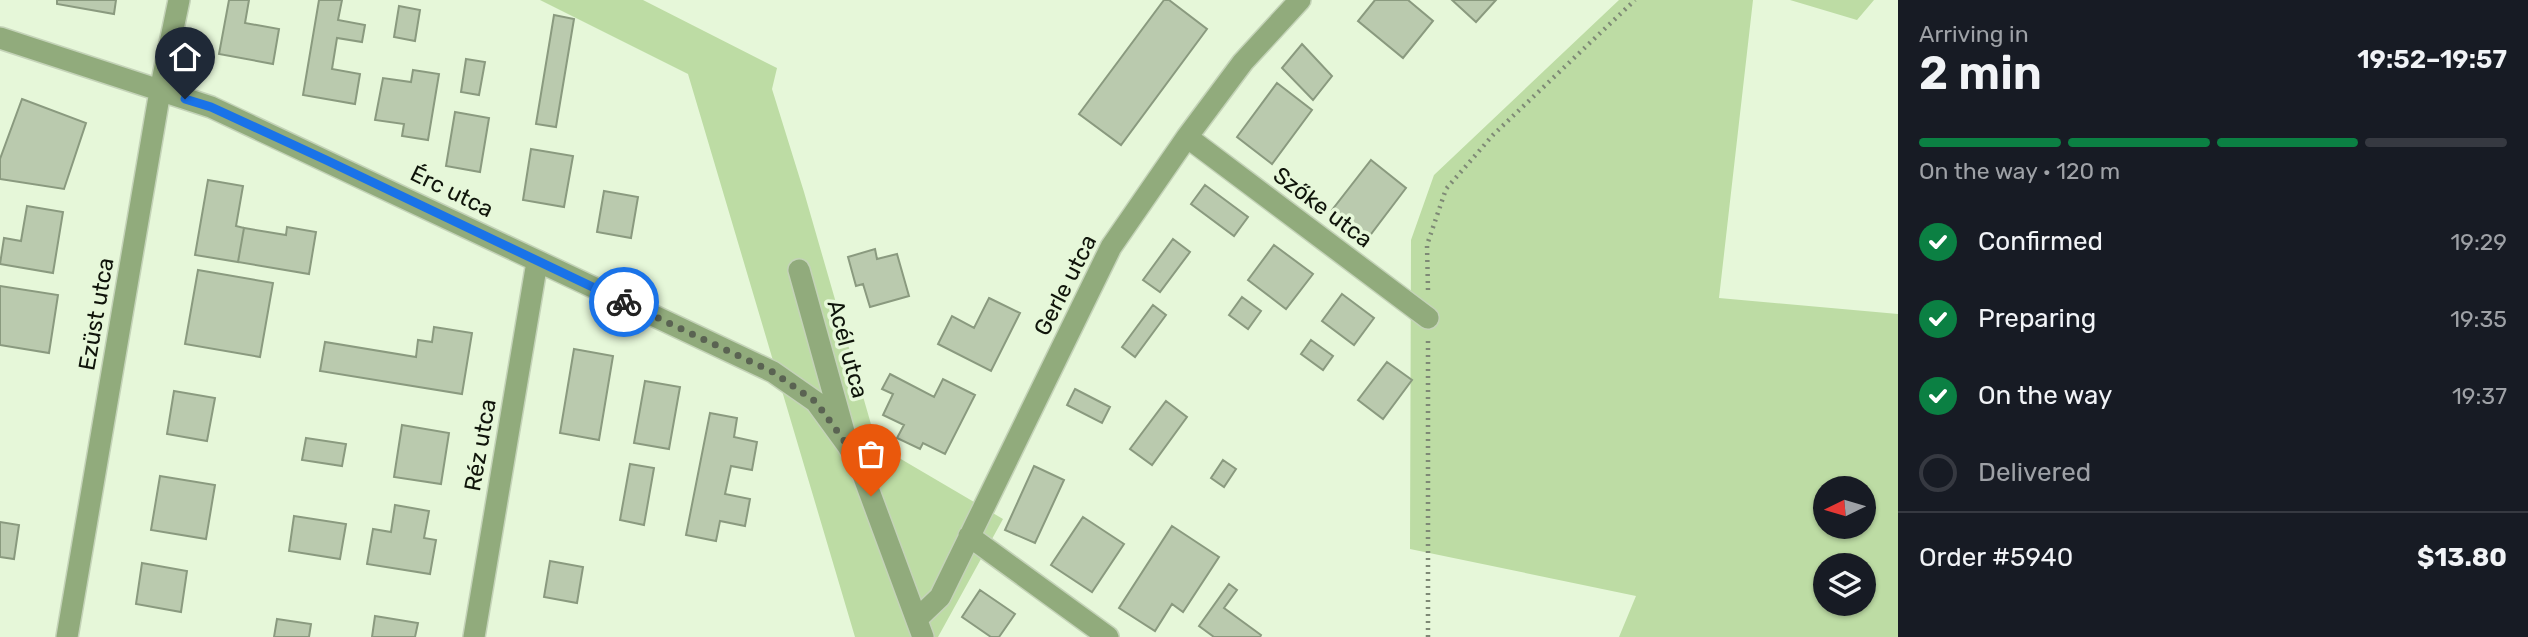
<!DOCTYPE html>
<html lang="en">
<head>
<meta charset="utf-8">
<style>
	body { margin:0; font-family:Rubik,sans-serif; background:#242831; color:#f1f3f6; height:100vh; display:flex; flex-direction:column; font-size:26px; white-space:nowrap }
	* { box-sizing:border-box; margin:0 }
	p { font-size:23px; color:#9ea1a6 }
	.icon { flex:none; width:38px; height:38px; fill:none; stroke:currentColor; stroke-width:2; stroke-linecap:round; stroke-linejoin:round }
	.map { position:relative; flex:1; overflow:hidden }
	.panel { display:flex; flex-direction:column; background:#171b24; width:630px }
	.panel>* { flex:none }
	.needle { width:46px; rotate:265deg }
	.tools { position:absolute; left:1813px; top:476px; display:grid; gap:14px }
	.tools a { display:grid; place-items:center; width:63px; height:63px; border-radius:50%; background:#171b24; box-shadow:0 2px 5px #0004; font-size:35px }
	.pin { position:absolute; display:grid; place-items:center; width:60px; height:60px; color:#fff; margin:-72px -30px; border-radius:50% 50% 50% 0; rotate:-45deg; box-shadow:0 0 7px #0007 }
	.pin .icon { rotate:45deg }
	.courier { position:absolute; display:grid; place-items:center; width:70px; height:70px; margin:-35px; border:5px solid #1a73e8; border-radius:50%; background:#fff; color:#222; box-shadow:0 2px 9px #0007 }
	.headline em { font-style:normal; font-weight:600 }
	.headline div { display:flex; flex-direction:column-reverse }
	.headline { display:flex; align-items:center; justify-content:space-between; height:119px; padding:0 21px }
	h1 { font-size:46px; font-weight:600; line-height:52px }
	.bar { display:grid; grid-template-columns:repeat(4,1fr); gap:10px 7px; align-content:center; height:84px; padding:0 21px }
	.bar i { height:9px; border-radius:5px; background:#363941 }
	.bar .selected { background:#0b8043 }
	.bar p { grid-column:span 4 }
	.line { display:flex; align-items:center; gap:18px; padding:0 21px; border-top:2px solid #363941 }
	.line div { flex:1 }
	ol { padding:0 21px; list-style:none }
	li { display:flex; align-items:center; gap:21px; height:77px }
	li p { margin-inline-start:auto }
	li .icon { padding:7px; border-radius:50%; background:#0b8043; color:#fff; stroke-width:4 }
	li:last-child { color:#9ea1a6 }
	li i { width:38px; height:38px; border:4px solid #363941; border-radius:50% }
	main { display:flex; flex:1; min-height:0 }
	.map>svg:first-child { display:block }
	.green { fill:#bddca4; fill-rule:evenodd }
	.building { fill:#bacaae; stroke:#8a9a7f; stroke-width:2 }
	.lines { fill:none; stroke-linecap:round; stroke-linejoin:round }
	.street-casing { stroke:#c4d3b8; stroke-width:24 }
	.path { stroke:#7e8975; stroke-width:4.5; stroke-dasharray:2 5; stroke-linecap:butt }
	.street { stroke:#91ab7c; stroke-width:21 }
	.done { stroke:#5a6352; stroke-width:7; stroke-dasharray:0 12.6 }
	.route { stroke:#1a73e8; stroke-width:9 }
	.labels { text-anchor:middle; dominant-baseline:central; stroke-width:7; stroke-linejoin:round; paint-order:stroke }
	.street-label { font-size:23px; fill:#0f140a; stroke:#e6f7d9 }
</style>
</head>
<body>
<main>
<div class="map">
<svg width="1898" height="637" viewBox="0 0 1898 637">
	<rect width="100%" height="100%" fill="#e6f7d9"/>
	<path class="green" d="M540,0H643L777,68L772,89L804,192L877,445L1003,519L938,637H855L688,74Z
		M1619,0H1753L1719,298L1898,314V637H1619L1636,596L1410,549L1411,240L1434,175ZM1825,488H1864V527H1825ZM1825,565H1864V604H1825Z
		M1790,0H1874L1857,20Z"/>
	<path class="building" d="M57,0H116L114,14L57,4Z
		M229,0H249L245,23L279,29L273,64L219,54Z
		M319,0H342L338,20L365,25L362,42L337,38L332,69L360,74L355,104L303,95Z
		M1164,0H1169L1207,29L1121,145L1079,114Z
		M1375,0H1408L1433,21L1403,58L1358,21Z
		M1452,0H1496L1476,22Z
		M399,6L420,10L415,41L394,37Z
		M554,15L574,19L556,127L536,124Z
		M1302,44L1332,76L1313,100L1282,68Z
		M466,59L485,62L479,95L461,92Z
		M413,70L439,74L428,140L402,136L404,124L375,120L383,78L411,82Z
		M1277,83L1312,110L1272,164L1237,137Z
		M22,99L86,123L64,189L0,179V159Z
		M455,112L489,118L480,172L446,166Z
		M531,149L573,156L564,207L523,200Z
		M1371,160L1406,188L1368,238L1332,210Z
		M208,180L243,186L236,226L244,228L238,262L195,255Z
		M1205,185L1248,217L1234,236L1191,204Z
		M604,191L638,197L631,238L597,232Z
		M27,206L63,212L53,273L0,264L4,238L21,241Z
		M287,227L316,232L309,274L238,262L244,228L286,235Z
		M1173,239L1190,252L1160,292L1143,280Z
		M1274,245L1313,274L1286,309L1248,280Z
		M875,249L877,259L897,254L909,296L870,307L863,284L856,286L848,257Z
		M198,270L273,283L260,357L185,344Z
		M0,286L58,295L49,353L0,345Z
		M1342,294L1374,318L1354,345L1322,321Z
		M1242,297L1261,311L1248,329L1229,315Z
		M989,298L1020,313L991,371L938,344L952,316L974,328Z
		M1153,305L1166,315L1135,357L1122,347Z
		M434,327L472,333L462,394L320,371L325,342L416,357L418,340L432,342Z
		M1311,340L1333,356L1323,370L1301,354Z
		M574,349L613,356L599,440L560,433Z
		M1387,362L1412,380L1383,419L1358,400Z
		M890,374L934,397L943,379L975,395L945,454L923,443L920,449L897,438L904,425L883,415L893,394L882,389Z
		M645,381L680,387L669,449L634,443Z
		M1075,389L1110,407L1102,423L1067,405Z
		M174,391L215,398L207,441L167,434Z
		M1166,401L1187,417L1152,465L1130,449Z
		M710,413L737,418L734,437L757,442L752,470L731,466L725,494L750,499L745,526L720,521L716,541L686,535Z
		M402,425L449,433L441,484L394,477Z
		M306,438L346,444L342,466L302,460Z
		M1223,460L1236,469L1224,487L1211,478Z
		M630,464L654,468L644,525L620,520Z
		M1034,466L1064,480L1035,543L1005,530Z
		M160,476L215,485L206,539L151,530Z
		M395,505L429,511L424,538L436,540L430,574L367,564L373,529L391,532Z
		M294,516L346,524L340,559L289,551Z
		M1083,517L1124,544L1092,592L1051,565Z
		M0,522L19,525L14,559L0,557Z
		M1172,526L1219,557L1183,612L1172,604L1155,631L1119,608Z
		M550,561L583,567L577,603L544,597Z
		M142,563L187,571L181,612L136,604Z
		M1229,584L1237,590L1224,608L1261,635L1260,637H1214L1199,626Z
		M980,590L1015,614L999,637H991L962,617Z
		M375,616L418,623L415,637H372Z
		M277,619L311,624L309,637H274Z"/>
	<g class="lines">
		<g class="street-casing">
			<path id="street" d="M0,38L211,107L773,372L816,402L848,446
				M1187,137L1428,318
				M799,270L848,446L862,472L923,637
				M969,536L1108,637
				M918,618L940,597L1111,247L1187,137L1243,62L1300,0
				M67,637L160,91L179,0
				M474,637L537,262"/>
		</g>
		<path class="path" d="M1428,290L1427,245L1446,189L1493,135L1635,0
			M1428,637V340"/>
		<use href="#street" class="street"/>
	</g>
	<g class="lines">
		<path class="done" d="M624,302L773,372L816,402L848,446L871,496"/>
		<path class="route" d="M185,99L211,107L326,160L624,302"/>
	</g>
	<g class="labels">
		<g class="street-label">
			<text transform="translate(452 191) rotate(26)">Érc utca</text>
			<text transform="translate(1323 207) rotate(37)">Szőke utca</text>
			<text transform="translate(1065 285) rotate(-63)">Gerle utca</text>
			<text transform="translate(96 314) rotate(-80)">Ezüst utca</text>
			<text transform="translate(848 349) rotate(75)">Acél utca</text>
			<text transform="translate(480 445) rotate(-80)">Réz utca</text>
		</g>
	</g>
</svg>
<div class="tools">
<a><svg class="needle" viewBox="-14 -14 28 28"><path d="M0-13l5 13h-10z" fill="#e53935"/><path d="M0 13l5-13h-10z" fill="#9ea1a6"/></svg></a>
<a><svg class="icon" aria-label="layers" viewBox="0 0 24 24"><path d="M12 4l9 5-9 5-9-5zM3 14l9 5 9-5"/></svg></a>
</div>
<div class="pin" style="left:871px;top:496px;background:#ea580c"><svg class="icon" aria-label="bag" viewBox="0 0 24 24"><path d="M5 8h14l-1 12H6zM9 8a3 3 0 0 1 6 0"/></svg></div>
<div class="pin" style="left:185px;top:99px;background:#1f2937"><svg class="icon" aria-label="home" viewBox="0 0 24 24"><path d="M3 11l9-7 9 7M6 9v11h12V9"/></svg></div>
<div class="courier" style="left:624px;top:302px"><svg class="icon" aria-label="bike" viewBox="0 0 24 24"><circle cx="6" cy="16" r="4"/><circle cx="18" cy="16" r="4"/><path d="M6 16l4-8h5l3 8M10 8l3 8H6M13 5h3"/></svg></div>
</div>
<section class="panel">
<div class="headline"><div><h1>2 min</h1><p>Arriving in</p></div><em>19:52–19:57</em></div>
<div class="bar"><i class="selected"></i><i class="selected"></i><i class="selected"></i><i></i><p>On the way · 120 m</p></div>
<ol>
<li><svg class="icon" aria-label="check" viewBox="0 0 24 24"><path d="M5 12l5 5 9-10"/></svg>Confirmed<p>19:29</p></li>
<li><svg class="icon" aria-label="check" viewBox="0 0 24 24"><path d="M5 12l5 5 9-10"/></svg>Preparing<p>19:35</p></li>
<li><svg class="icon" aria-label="check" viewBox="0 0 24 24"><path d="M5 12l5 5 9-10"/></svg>On the way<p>19:37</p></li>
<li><i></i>Delivered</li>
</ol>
<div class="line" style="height:91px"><div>Order #5940</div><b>$13.80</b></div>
</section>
</main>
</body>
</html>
